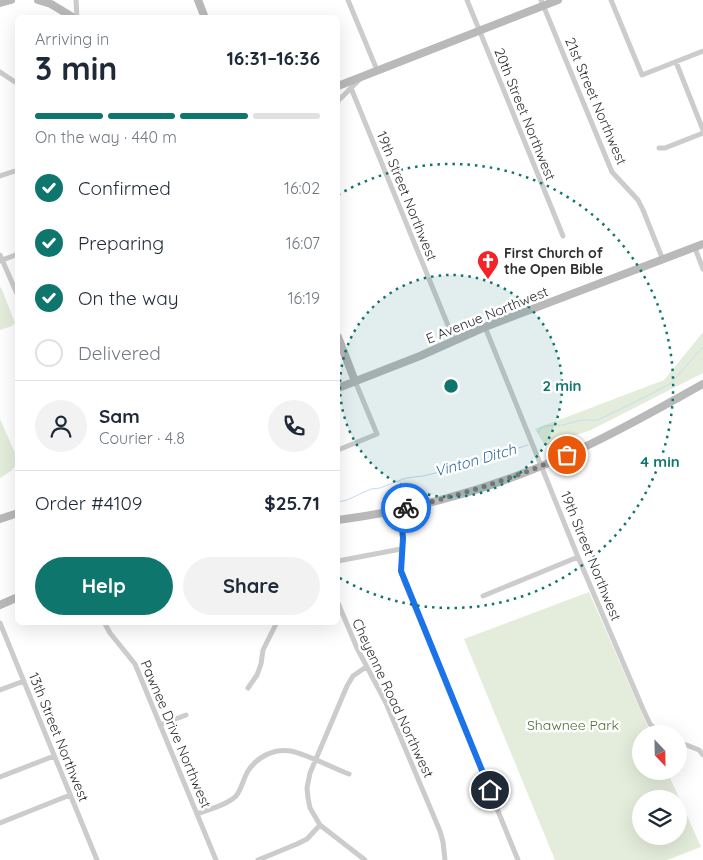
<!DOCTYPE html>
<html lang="en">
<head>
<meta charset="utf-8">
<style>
	body { margin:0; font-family:Quicksand,sans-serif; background:#f2f2f3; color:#1f2937; height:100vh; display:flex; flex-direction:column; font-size:19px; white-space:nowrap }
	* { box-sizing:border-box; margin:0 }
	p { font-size:16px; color:#747a83 }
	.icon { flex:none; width:28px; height:28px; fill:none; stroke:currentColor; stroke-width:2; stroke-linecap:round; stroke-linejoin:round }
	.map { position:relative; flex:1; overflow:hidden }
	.panel { position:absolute; left:15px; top:15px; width:325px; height:610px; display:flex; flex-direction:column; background:#fff; border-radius:8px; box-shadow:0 5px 20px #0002 }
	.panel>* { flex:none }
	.needle { width:32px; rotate:158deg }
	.buttons { position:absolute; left:632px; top:725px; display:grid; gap:10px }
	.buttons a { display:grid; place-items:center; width:55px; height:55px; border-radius:50%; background:#fff; box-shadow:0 5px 20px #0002; font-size:25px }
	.pin { position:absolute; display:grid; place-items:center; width:42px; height:42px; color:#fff; margin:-21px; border:2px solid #fff; border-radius:50%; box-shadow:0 1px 5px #0007 }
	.courier { position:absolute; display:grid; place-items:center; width:50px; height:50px; margin:-25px; border:4px solid #1a73e8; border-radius:50%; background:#fff; color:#222; box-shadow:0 1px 6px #0007 }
	.overview em { font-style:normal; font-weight:800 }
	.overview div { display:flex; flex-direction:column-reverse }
	.overview { display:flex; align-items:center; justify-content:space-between; height:85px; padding:0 20px }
	h1 { font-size:32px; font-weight:800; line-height:38px }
	.bar { display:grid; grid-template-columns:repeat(4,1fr); gap:8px 5px; align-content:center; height:60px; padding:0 20px }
	.bar i { height:6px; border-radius:4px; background:#e0e1e3 }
	.bar .active { background:#0f766e }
	.bar p { grid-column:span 4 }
	.line { display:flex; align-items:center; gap:12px; padding:0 20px; border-top:1px solid #e0e1e3 }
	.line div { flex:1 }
	.round { display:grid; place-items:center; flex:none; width:52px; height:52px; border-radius:26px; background:#f2f2f3 }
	ol { padding:0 20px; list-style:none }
	li { display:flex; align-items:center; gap:15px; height:55px }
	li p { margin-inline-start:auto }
	li .icon { padding:5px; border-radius:50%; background:#0f766e; color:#fff; stroke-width:4 }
	li:last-child { color:#747a83 }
	li i { width:28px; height:28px; border:2px solid #e0e1e3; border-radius:50% }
	.cta { display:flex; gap:10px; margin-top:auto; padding:10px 20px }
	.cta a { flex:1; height:58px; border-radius:30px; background:#0f766e; color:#fff; font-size:20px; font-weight:800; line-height:58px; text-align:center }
	.cta a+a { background:#f2f2f3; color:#1f2937 }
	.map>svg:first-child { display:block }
	.green { fill:#e4eddb; fill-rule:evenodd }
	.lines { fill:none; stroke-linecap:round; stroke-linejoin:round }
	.stream { stroke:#c6dcef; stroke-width:1 }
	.street { stroke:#ccc; stroke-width:5 }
	.secondary { stroke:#b9b9b9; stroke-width:8 }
	.done { stroke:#787878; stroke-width:5; stroke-dasharray:0 9 }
	.route { stroke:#1a73e8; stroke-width:6 }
	.ring { fill:none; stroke:#0f766e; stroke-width:2.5; stroke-dasharray:2.5 5 }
	.labels { text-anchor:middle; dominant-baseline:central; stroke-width:5; stroke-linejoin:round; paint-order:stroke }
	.street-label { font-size:14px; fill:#2f2f2f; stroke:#fff }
	.poi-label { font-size:14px; font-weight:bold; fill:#2f2f2f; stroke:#fff; text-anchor:start }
	.park-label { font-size:14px; fill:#4e6e38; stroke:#fff }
	.water-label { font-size:15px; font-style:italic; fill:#366c98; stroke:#fff }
	.centre { fill:#0f766e; stroke:#fff; stroke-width:2.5 }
	.ring-label { font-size:15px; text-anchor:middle; font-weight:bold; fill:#0f766e; stroke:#fff; stroke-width:5; stroke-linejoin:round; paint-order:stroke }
</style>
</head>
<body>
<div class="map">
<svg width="703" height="860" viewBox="0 0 703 860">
	<rect width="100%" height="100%" fill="#fff"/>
	<path class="green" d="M1,287L15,323L12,326L0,330V288Z
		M703,332V373L591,430L545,446L535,429L664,380Z
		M0,419L18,460L17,464L11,471L0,478Z
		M589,592L651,734H641V771H667L701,847L667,860H555L464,639ZM641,799H679V836H641Z"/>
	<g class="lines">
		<path class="stream" d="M539,432L540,428L545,426L563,425L581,420H598L653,393L671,383L703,347
			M338,502L347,500L371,489L380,488L406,478L423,476L452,469L528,445"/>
		<path class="street" d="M76,0L77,18
			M348,0L377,70
			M467,0L563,236
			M541,0L612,172L638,200L643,210L663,260
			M611,0L642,75L703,51
			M676,62L703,130
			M0,72L18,84
			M351,88L454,340
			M338,101L360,79
			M659,148H665L703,133
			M0,176L18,170
			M695,248L703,269
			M0,255L18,296
			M0,261L18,254
			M485,327L578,557L643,709L650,724L660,734
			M338,450L377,434L355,381
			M400,510L403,538L401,571L404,581L518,860
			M338,561L401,549
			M483,596L578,557
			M338,603L357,648L386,703L440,831L443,842L445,860
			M104,622L110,633L135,664L216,860
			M0,623L97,860
			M248,688L257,675L261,664L263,650L277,622
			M0,690L24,681
			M160,725L186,715
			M679,742L699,750L703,755
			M0,777L54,756
			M197,814C210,809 227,805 236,796C242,789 243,779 248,771C257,757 274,748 291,751C306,754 333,768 349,774
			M0,823L70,795
			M258,860L297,844L307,839L320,825
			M365,860L320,825L310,808L308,798L307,788L310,773L347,686L353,676L366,667"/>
		<path class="secondary" d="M38,0L51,4L74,18
			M198,0L205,18
			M0,3L11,0
			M338,86L558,0
			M338,337L355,381
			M338,388L420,356L485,327L703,244
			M0,519L18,513
			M338,520C422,509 505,485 582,448C623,429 663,406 703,384
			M0,605L18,597"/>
	</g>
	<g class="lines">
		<path class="done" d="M406,508C462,495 515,478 567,455"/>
		<path class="route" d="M406,508L400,510L403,538L401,571L490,790"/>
	</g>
	<circle cx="451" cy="386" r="111" fill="#0f766e" fill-opacity=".12"/>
	<g class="ring">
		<circle cx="451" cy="386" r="111"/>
		<path d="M338 195A222 222 0 1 1 338 577"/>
	</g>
	<defs>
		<g id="church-pin" transform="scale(1.125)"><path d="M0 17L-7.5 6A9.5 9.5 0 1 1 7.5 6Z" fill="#f32327" stroke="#fff"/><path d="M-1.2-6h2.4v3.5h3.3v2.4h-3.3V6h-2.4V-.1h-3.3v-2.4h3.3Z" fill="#fff"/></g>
	</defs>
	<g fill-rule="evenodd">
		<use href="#church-pin" x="488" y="261"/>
	</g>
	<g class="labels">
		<g class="street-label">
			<text transform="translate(596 101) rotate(67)">21st Street Northwest</text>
			<text transform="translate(525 114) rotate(68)">20th Street Northwest</text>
			<text transform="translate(407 196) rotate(68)">19th Street Northwest</text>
			<text transform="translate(487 315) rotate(-22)">E Avenue Northwest</text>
			<text transform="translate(591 556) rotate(68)">19th Street Northwest</text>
			<text transform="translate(393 698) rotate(65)">Cheyenne Road Northwest</text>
			<text transform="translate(176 734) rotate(67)">Pawnee Drive Northwest</text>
			<text transform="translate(59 737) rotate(68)">13th Street Northwest</text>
		</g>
		<g class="poi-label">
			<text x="504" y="253">First Church of<tspan x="504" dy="16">the Open Bible</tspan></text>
		</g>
		<g class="park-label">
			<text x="573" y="725">Shawnee Park</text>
		</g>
		<g class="water-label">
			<text transform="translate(475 460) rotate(-16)">Vinton Ditch</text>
		</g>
	</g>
	<circle cx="451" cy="386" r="8" class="centre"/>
	<g class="ring-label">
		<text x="562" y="391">2 min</text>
		<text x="660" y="467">4 min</text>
	</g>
</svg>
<div class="buttons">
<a><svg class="needle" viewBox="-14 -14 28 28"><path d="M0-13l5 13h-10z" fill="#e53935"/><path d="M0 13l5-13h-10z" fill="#747a83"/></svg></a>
<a><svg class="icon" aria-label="layers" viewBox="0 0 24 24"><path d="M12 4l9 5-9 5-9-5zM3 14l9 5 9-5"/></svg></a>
</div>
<div class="pin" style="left:567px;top:455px;background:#ea580c"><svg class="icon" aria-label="bag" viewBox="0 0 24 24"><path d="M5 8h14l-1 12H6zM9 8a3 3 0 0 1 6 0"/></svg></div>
<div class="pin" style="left:490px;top:790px;background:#1f2937"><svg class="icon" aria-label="home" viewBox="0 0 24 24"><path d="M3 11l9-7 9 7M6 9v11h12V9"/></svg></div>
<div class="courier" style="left:406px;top:508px"><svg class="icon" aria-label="bike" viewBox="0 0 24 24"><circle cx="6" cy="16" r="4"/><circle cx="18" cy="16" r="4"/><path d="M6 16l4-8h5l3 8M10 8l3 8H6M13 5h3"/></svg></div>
<section class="panel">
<div class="overview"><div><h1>3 min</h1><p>Arriving in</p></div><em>16:31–16:36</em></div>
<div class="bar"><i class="active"></i><i class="active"></i><i class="active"></i><i></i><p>On the way · 440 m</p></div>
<ol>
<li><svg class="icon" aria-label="check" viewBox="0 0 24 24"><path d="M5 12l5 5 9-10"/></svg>Confirmed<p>16:02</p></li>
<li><svg class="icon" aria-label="check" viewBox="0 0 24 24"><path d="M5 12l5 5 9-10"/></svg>Preparing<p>16:07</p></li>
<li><svg class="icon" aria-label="check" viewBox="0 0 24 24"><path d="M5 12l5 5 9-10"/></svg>On the way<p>16:19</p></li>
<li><i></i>Delivered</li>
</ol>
<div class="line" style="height:90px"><a class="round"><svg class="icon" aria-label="person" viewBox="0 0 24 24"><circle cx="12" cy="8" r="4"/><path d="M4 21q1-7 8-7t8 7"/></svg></a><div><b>Sam</b><p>Courier · 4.8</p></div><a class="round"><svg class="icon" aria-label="phone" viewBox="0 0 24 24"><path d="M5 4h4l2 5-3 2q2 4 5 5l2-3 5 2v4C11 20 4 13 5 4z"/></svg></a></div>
<div class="line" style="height:65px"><div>Order #4109</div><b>$25.71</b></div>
<div class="cta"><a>Help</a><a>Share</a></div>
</section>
</div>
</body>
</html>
